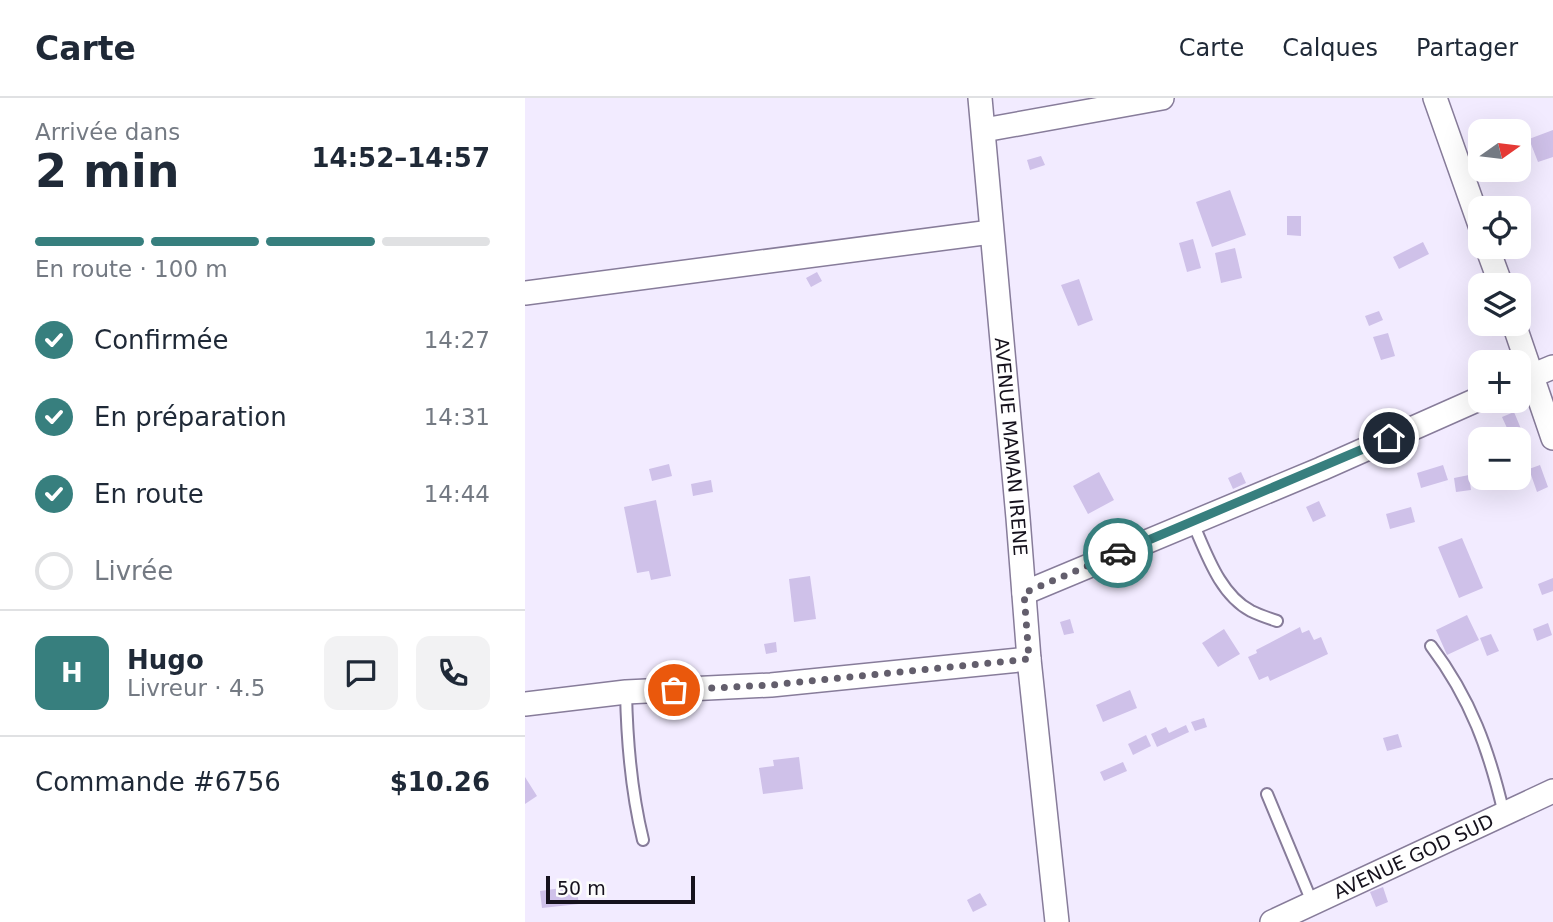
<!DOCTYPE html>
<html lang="fr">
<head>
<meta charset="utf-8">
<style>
	body { margin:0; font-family:"DejaVu Sans",sans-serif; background:#f2f2f3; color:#1f2937; height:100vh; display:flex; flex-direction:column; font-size:26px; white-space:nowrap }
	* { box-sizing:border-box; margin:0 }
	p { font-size:23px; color:#747a83 }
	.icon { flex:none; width:38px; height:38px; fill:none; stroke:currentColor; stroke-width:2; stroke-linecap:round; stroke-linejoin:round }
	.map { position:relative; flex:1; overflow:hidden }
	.side { display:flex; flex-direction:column; background:#fff; width:525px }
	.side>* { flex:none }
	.needle { width:46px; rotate:76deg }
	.controls { position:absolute; left:943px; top:21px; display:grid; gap:14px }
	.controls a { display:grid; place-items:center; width:63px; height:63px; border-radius:14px; background:#fff; box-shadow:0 7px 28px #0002; font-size:35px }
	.scale { position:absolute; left:21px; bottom:18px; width:149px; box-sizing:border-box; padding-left:7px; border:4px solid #16121d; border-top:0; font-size:19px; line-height:24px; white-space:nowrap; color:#16121d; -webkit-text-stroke:5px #fcfcfc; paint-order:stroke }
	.pin { position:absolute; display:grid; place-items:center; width:60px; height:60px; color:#fff; margin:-30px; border:4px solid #fff; border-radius:50%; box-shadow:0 2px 7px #0007 }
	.courier { position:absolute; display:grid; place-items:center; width:70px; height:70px; margin:-35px; border:5px solid #377f7e; border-radius:50%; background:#fff; color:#222; box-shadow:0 2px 9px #0007 }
	.summary em { font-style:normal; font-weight:700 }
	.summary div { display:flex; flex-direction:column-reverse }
	.summary { display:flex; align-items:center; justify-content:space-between; height:119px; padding:0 35px }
	h1 { font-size:46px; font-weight:700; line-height:52px }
	.bar { display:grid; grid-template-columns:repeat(4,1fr); gap:10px 7px; align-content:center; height:84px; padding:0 35px }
	.bar i { height:9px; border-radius:5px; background:#e0e1e3 }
	.bar .active { background:#377f7e }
	.bar p { grid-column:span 4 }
	.line { display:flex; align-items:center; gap:18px; padding:0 35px; border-top:2px solid #e0e1e3 }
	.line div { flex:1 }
	.round { display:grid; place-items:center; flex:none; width:74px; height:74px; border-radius:14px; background:#f2f2f3 }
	ol { padding:0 35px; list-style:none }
	li { display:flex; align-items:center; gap:21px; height:77px }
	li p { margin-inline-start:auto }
	li .icon { padding:7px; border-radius:50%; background:#377f7e; color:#fff; stroke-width:4 }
	li:last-child { color:#747a83 }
	li i { width:38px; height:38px; border:4px solid #e0e1e3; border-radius:50% }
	header { display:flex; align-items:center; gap:42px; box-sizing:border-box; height:98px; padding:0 35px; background:#fff; border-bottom:2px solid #e0e1e3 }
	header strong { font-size:33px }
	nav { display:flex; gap:38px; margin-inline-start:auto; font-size:24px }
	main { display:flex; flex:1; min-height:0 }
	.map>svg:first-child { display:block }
	.building { fill:#cfc1e9 }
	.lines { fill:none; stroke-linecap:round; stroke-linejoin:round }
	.lane-casing { stroke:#877c9a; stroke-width:14 }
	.street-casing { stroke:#877c9a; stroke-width:26 }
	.lane { stroke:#fff; stroke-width:10 }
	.street { stroke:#fff; stroke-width:23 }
	.done { stroke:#635e6c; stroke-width:7; stroke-dasharray:0 12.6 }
	.route { stroke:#377f7e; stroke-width:9 }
	.labels { text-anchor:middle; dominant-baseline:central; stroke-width:6; stroke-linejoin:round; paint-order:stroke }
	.street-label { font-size:19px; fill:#16121d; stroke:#fcfcfc }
</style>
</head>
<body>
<header>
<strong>Carte</strong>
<nav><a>Carte</a><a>Calques</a><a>Partager</a></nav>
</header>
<main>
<section class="side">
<div class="summary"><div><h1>2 min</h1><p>Arrivée dans</p></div><em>14:52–14:57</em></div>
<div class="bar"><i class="active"></i><i class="active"></i><i class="active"></i><i></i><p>En route · 100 m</p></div>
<ol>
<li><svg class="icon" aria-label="check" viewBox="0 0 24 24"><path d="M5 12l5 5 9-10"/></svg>Confirmée<p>14:27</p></li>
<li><svg class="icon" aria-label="check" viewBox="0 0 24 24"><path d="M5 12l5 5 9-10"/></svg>En préparation<p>14:31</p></li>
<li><svg class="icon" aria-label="check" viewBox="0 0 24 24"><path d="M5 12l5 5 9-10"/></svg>En route<p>14:44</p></li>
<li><i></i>Livrée</li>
</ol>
<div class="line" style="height:126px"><b class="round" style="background:#377f7e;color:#fff">H</b><div><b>Hugo</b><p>Livreur · 4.5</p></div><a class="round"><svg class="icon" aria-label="chat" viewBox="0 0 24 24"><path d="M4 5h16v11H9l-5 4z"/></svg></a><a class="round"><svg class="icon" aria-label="phone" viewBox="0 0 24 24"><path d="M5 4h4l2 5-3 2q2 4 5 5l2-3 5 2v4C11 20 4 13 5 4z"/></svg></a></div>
<div class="line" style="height:91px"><div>Commande #6756</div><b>$10.26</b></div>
</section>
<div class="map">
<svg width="1028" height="824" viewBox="0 0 1028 824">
	<rect width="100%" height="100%" fill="#f2ebff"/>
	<path class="building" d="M1028,32V59L1013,64L1004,41Z
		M516,58L520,67L505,72L502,62Z
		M705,92L721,137L687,149L671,104Z
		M762,118H776V138L762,137Z
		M668,141L676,170L662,174L654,145Z
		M898,144L904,156L874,171L868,159Z
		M710,150L717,180L696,185L690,155Z
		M292,174L297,183L286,189L281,180Z
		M554,181L568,222L553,228L536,187Z
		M854,213L858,222L844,228L840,218Z
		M863,235L870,258L856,262L848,239Z
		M989,314L999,338L991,341H987L977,319Z
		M144,366L147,378L127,383L124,371Z
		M918,367L923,382L896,390L892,375Z
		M1015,367L1023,389L1012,394L1004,371Z
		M574,374L589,402L563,416L548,388Z
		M716,374L721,385L708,391L703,380Z
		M944,377L946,392L931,394L929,380Z
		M186,382L188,394L168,398L166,386Z
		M131,402L146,478L126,482L124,473L112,475L99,409Z
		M794,403L801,418L788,424L781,409Z
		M886,409L890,424L865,431L861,416Z
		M937,440L958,490L934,500L913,449Z
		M285,478L291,521L269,524L264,481Z
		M1028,480V493L1017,497L1013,486Z
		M942,517L954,542L922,557L911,532Z
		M545,521L549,535L539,537L535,524Z
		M1023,525L1027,537L1012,543L1008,531Z
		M775,529L777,535L784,532L789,542L796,539L803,556L745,583L743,578L734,582L723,559L732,555L731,552Z
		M699,531L715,556L693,569L677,545Z
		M966,536L974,553L962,558L955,540Z
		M251,544L252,554L241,556L239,546Z
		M605,592L612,610L578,624L571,607Z
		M679,620L682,629L670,633L666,624Z
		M661,627L664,634L632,649L626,636L641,629L644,635Z
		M873,636L877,649L862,653L858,640Z
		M621,637L626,648L608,657L603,646Z
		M274,659L278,691L238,696L234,670L249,668L248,662Z
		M598,664L602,673L579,683L575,674Z
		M0,679L12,698L0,706Z
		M51,788L54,806L17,810L15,793Z
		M858,789L863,804L851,809L845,794Z
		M455,795L462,807L448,814L442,802Z"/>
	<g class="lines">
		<g class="lane-casing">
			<path id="lane" d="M667,423C681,454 694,496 726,513C734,517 743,520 752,523
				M906,548C946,601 964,652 979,716
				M101,594C102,644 106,693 118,742
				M742,696L787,804"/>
		</g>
		<g class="street-casing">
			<g id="street">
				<path id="s1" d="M455,0L493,420L504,561L532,824"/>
				<path d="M910,0L956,130"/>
				<path d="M459,32L637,0"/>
				<path d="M962,149L976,187"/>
				<path d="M0,195L466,134"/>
				<path d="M989,226L1028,340"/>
				<path d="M994,283L1028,269"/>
				<path d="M499,495L796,371L956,300"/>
				<path d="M0,606L101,594L246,587L504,561"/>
				<path id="s2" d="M747,824L1028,693"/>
			</g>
		</g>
		<use href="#lane" class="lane"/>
		<use href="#street" class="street"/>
	</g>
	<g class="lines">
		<path class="done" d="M149,592L246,587L504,561L499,495L593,455"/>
		<path class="route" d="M593,455L864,340"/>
	</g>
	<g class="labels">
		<g class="street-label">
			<text stroke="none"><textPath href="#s1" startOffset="350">AVENUE MAMAN IRENE</textPath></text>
			<text stroke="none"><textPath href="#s2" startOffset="156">AVENUE GOD SUD</textPath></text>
		</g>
	</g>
</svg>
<div class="controls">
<a><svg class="needle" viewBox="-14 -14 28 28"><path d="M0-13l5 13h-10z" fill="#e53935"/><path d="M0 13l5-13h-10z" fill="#747a83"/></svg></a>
<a><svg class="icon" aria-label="locate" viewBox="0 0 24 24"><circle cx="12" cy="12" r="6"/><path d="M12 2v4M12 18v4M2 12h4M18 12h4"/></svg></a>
<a><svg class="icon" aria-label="layers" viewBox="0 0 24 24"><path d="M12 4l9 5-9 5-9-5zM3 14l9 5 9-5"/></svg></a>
<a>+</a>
<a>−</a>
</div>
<div class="scale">50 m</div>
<div class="pin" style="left:149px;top:592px;background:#ea580c"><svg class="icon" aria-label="bag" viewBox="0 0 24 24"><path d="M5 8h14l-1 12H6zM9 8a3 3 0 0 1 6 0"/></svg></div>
<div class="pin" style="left:864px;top:340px;background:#1f2937"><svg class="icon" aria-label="home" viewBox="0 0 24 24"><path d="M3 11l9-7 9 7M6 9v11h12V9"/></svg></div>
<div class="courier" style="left:593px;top:455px"><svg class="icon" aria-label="car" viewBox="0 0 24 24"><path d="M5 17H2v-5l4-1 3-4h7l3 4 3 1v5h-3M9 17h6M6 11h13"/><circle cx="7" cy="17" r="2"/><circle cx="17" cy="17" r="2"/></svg></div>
</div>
</main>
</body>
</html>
